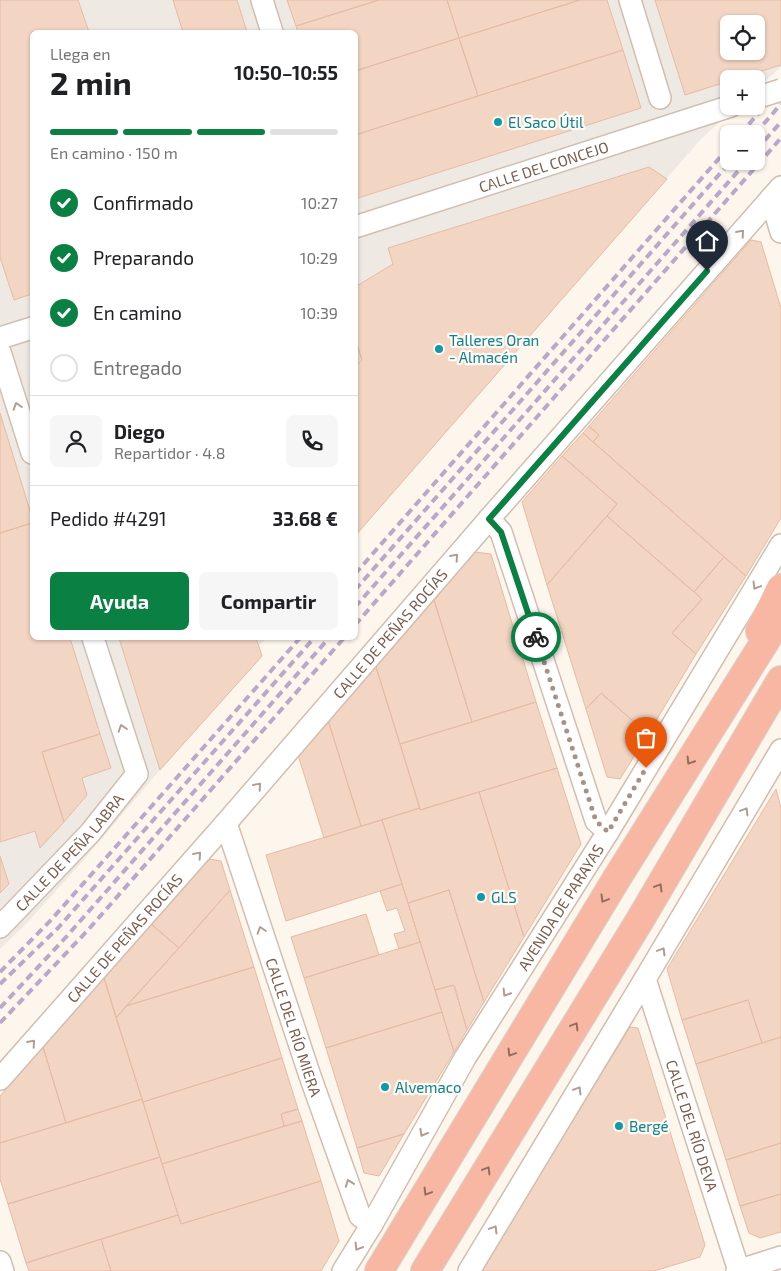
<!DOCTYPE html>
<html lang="es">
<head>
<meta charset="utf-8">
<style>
	body { margin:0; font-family:"Exo 2",sans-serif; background:#f6f6f6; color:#202124; height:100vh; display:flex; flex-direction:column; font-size:19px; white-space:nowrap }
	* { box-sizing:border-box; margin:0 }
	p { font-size:16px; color:#757577 }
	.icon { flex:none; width:28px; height:28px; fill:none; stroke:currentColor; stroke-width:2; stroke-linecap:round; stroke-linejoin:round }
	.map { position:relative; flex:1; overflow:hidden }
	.panel { position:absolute; left:30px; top:30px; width:328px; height:610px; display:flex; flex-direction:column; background:#fff; border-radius:8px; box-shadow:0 1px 4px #0004 }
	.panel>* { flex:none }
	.fabs { position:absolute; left:720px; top:15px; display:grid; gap:10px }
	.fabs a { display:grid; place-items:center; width:45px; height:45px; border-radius:8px; background:#fff; box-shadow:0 1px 4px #0004; font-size:25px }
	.pin { position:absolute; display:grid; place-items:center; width:42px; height:42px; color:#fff; margin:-51px -21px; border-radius:50% 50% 50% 0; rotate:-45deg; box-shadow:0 0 5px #0007 }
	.pin .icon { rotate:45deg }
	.courier { position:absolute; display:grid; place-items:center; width:50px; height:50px; margin:-25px; border:4px solid #0b8043; border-radius:50%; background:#fff; color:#222; box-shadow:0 1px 6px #0007 }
	.headline em { font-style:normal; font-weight:700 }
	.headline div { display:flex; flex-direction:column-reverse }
	.headline { display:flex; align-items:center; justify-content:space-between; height:85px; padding:0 20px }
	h1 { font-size:32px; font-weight:700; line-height:38px }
	.bar { display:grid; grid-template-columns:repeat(4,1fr); gap:8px 5px; align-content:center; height:60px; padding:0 20px }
	.bar i { height:6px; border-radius:4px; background:#e0e0e0 }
	.bar .selected { background:#0b8043 }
	.bar p { grid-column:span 4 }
	.line { display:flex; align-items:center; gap:12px; padding:0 20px; border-top:1px solid #e0e0e0 }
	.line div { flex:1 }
	.round { display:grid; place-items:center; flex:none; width:52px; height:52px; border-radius:8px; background:#f6f6f6 }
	ol { padding:0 20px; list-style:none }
	li { display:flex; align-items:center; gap:15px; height:55px }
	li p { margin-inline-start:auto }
	li .icon { padding:5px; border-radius:50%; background:#0b8043; color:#fff; stroke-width:4 }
	li:last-child { color:#757577 }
	li i { width:28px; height:28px; border:2px solid #e0e0e0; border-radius:50% }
	.action { display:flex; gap:10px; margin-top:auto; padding:10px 20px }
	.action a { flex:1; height:58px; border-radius:8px; background:#0b8043; color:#fff; font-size:20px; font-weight:700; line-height:58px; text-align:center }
	.action a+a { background:#f6f6f6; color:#202124 }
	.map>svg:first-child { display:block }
	.industrial { fill:#efe9e4; fill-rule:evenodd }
	.building { fill:#f3d5c3; stroke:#e6bba3; fill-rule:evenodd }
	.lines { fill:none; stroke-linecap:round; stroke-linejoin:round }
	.street-casing { stroke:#d1beb0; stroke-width:24 }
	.highway-casing { stroke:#dad1cd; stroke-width:30 }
	.street { stroke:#fff; stroke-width:21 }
	.highway { stroke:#f7b7a3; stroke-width:28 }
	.rail { stroke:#b9a8c9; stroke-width:4; stroke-dasharray:8 5; stroke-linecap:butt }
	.street-bridge-casing { stroke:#d1beb0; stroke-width:24; stroke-linecap:butt }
	.street-bridge { stroke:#fff; stroke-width:21 }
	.oneway { stroke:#af9d94 }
	.oneway2 { stroke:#936e5e }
	.done { stroke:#a89285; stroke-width:5; stroke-dasharray:0 9 }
	.route { stroke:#0b8043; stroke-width:6 }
	.culture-dot { fill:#0f9aa8; stroke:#fffaf3; stroke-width:2 }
	.labels { text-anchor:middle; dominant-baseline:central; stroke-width:4.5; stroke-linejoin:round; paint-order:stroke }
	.culture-label { font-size:15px; fill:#0d838f; stroke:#fffaf3; text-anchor:start }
	.street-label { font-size:15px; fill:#7a5c4d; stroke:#fffaf3 }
</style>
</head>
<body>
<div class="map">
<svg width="781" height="1271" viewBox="0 0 781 1271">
	<rect width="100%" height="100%" fill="#fdf6ec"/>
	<path class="industrial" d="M0,0H781V67L756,89V79H729V106H737L700,140L355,536V32H32V638H266L259,646L262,656L160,770L80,864L27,923L0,949ZM729,24H756V51H729Z"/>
	<path class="building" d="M0,0H78L89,32H32V294L14,300L0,257Z
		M173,0H237L247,32H183Z
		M287,0H379L296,26Z
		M379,0H447L459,38L355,71V32H298L296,26Z
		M447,0H580L459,38Z
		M580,0H607L623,50L478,96L459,38Z
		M655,0H781V65L736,79H729V81L685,95ZM729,24H756V51H729Z
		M459,38L478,96L355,135V71Z
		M623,50L641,108L355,199V135Z
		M649,167L667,179L355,536V367L362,360L355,338V287L393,264L388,248Z
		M751,240L761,242L781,308V518L746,576L593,442L599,435L589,426Z
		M355,338L362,360L355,367Z
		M0,413L32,517V523L0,533Z
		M589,426L599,435L593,442L583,433Z
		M583,433L724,557L694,592L607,516L617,504L562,456Z
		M562,456L617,504L547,585L522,502Z
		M607,516L702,599L672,633L696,654L648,734L601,693L586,709L547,585Z
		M32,523V638H70L100,734L42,752L64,822L40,848L35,831L0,842V533Z
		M475,552L491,554L536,702L472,722L434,600Z
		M724,557L746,576L696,654L672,633L702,599L694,592Z
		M434,600L472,722L400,744L376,667Z
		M119,638H256L262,656L160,770Z
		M376,667L420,808L361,826L328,720Z
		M601,693L648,734L620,779L607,777L586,709Z
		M536,702L557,768L420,810L400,744Z
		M328,720L361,826L324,838L298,755Z
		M100,734L111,768L82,778L87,795L64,822L42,752Z
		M557,768L581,844L524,937L479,792Z
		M776,789L781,808V1037L762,1043L748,1000L682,1020L667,969Z
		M479,792L524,937L484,1002L449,890L408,903L382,820L420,808V810Z
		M382,820L402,884L286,921L266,855Z
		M0,856L9,884L0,893Z
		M209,859L221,861L230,890L179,948L151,924Z
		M402,884L420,942L399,949L394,934L405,931L397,908L387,911L380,891Z
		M230,890L254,967L126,1006L179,948Z
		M449,890L484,1002L467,1030L454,985L435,990L408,903Z
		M366,914L379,955L304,978L291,937Z
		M151,924L179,948L116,1018L104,978Z
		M420,942L442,1012L326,1048L304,978Z
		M254,967L282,1058L143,1102L116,1018L126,1006Z
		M104,978L142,1099L66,1123L43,1047Z
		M454,985L467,1030L454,1052L435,990Z
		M748,1000L762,1043L696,1064L682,1020Z
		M442,1012L454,1052L404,1134L357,1148L326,1048Z
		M630,1027L638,1028L705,1245L700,1257L654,1271H481Z
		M781,1037V1143L726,1160L696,1064Z
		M43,1047L66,1123L0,1143V1096Z
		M282,1058L298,1109L281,1114L284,1126L162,1164L143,1102Z
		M142,1099L160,1157L8,1204L0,1179V1143Z
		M298,1109L302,1121L284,1126L281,1114Z
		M302,1121L321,1181L181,1224L162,1164Z
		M404,1134L379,1176L364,1173L357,1148Z
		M781,1143V1194L740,1206L726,1160Z
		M160,1157L178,1215L26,1263L8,1204Z
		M321,1181L339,1241L321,1271H111L101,1239L178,1215L181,1224Z
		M781,1194V1232L760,1238L749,1233L740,1206Z
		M101,1239L111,1271H29L26,1263Z"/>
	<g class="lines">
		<g class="street-casing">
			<g id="street">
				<path d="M262,0L272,32"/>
				<path d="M630,0L660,98"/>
				<path d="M771,198L781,232"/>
				<path id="s1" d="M355,227L731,106"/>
				<path d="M0,338L32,328"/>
				<path d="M0,352L32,453"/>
				<path d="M489,519L501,532L596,821L608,832"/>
				<path id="s2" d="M226,823L310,1076L360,1216L372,1224"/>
				<path id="s3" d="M0,927L90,833L137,774L93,638"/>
				<path id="s4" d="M645,979L739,1271"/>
				<path id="s5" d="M0,1079L226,823L489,519L781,187"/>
				<path d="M0,1262L3,1271"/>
				<path id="s6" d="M343,1271L372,1224L465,1058L608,832L781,545"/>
				<path d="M469,1271L645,979L781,750"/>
				<path d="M737,1271L781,1257"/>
			</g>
		</g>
		<g class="highway-casing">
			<path id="highway" d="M760,631L781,588
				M379,1271L617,878L781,616
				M425,1271L640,920L781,680"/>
		</g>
		<use href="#street" class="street"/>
		<use href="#highway" class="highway"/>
		<path class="rail" d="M740,134L781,88
			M755,134L781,104
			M756,150L781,122
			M355,574L729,147
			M355,590L731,161
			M355,607L747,161
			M355,625L781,138
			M0,972L52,919L300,638
			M0,984L58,928L314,638
			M0,1008L67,936L329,638
			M0,1023L88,930L344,638"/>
		<g class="street-bridge-casing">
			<path id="street-bridge" d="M756,98L781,90"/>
		</g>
		<use href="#street-bridge" class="street-bridge"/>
	</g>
	<defs><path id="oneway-chevron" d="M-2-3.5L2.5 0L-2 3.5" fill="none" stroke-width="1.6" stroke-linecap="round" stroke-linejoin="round" transform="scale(1.25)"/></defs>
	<g class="oneway">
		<use href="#oneway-chevron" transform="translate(741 233) rotate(-49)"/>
		<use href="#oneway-chevron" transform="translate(17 406) rotate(-108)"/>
		<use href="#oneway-chevron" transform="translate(455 557) rotate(-49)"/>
		<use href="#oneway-chevron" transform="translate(756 586) rotate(121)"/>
		<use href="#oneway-chevron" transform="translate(122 728) rotate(-108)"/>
		<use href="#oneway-chevron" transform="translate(258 786) rotate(-49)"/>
		<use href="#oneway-chevron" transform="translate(745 811) rotate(-59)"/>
		<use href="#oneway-chevron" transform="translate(198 855) rotate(-49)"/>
		<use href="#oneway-chevron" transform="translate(261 930) rotate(-108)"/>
		<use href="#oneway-chevron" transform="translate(662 951) rotate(-59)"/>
		<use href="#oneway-chevron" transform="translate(506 993) rotate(122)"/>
		<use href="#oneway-chevron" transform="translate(32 1043) rotate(-49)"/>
		<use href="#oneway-chevron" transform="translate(578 1090) rotate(-59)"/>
		<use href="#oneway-chevron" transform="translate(423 1133) rotate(119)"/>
		<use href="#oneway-chevron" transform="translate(349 1183) rotate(-110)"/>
		<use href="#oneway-chevron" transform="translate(494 1229) rotate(-59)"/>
		<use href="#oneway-chevron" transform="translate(358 1247) rotate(121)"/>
	</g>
	<g class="oneway2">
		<use href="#oneway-chevron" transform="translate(690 761) rotate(122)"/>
		<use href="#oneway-chevron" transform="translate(659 887) rotate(-59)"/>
		<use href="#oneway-chevron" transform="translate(604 899) rotate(121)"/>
		<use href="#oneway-chevron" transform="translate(575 1026) rotate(-59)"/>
		<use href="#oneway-chevron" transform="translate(511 1053) rotate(121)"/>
		<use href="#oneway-chevron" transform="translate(487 1170) rotate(-59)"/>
		<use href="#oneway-chevron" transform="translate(427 1192) rotate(121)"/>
	</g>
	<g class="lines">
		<path class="done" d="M536,637L596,821L608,832L646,768"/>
		<path class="route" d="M536,637L501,532L489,519L707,271"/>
	</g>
	<g class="culture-dot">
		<circle cx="498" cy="122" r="5"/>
		<circle cx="439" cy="349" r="5"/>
		<circle cx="481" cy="897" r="5"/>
		<circle cx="385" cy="1087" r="5"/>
		<circle cx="619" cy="1126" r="5"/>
	</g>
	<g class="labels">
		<g class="culture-label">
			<text x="508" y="122">El Saco Útil</text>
			<text x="449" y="340">Talleres Oran<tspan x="449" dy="17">- Almacén</tspan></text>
			<text x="491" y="897">GLS</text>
			<text x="395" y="1087">Alvemaco</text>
			<text x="629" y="1126">Bergé</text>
		</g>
		<g class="street-label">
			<text stroke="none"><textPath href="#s1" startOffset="198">CALLE DEL CONCEJO</textPath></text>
			<text stroke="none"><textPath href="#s5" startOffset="592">CALLE DE PEÑAS ROCÍAS</textPath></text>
			<text stroke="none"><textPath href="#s3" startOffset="102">CALLE DE PEÑA LABRA</textPath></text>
			<text stroke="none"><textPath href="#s6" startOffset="424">AVENIDA DE PARAYAS</textPath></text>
			<text stroke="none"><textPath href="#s5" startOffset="188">CALLE DE PEÑAS ROCÍAS</textPath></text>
			<text stroke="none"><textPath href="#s2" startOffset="215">CALLE DEL RÍO MIERA</textPath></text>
			<text stroke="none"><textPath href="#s4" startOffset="154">CALLE DEL RÍO DEVA</textPath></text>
		</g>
	</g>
</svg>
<div class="fabs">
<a><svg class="icon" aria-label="locate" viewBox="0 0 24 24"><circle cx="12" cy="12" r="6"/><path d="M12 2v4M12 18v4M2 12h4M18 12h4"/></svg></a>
<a>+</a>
<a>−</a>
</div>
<div class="pin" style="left:646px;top:768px;background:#ea580c"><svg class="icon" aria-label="bag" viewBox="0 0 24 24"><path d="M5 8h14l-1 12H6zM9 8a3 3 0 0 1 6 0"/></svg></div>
<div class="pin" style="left:707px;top:271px;background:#1f2937"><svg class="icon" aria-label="home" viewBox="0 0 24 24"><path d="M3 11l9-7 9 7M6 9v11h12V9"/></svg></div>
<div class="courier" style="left:536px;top:637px"><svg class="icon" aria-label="bike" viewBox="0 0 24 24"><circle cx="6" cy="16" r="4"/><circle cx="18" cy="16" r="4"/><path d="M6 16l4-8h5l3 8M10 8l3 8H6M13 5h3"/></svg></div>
<section class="panel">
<div class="headline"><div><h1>2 min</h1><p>Llega en</p></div><em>10:50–10:55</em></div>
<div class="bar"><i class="selected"></i><i class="selected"></i><i class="selected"></i><i></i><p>En camino · 150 m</p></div>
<ol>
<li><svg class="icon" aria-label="check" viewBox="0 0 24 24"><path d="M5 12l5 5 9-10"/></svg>Confirmado<p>10:27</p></li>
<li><svg class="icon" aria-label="check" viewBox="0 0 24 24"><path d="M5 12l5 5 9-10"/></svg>Preparando<p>10:29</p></li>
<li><svg class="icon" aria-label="check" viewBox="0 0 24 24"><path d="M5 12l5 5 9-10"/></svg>En camino<p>10:39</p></li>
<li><i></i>Entregado</li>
</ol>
<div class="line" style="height:90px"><a class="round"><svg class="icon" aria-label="person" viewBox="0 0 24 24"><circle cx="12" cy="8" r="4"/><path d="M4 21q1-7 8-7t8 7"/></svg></a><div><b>Diego</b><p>Repartidor · 4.8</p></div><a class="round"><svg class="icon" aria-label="phone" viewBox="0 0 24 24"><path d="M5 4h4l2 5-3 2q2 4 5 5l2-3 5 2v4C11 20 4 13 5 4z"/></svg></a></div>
<div class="line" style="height:65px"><div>Pedido #4291</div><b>33.68 €</b></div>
<div class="action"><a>Ayuda</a><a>Compartir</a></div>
</section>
</div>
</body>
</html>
